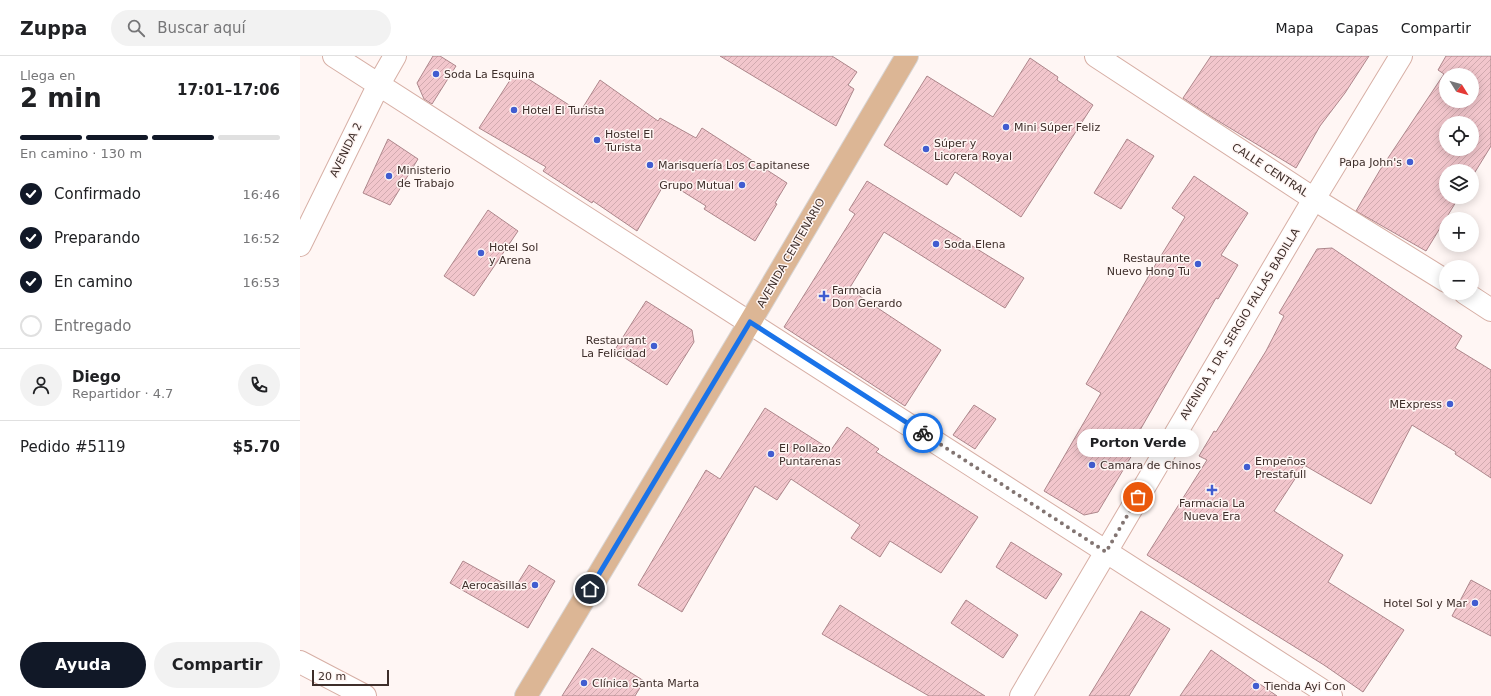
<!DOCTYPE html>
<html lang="es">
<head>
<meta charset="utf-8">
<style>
	body { margin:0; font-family:"DejaVu Sans",sans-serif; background:#f2f2f2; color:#202124; height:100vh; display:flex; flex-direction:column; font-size:15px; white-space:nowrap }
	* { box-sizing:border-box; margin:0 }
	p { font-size:13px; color:#757577 }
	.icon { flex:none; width:22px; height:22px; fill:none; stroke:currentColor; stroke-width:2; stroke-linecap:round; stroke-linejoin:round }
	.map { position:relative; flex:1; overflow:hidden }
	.side { display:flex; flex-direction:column; background:#fff; width:300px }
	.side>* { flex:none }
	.needle { width:26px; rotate:127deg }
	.fabs { position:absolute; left:1139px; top:12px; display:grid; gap:8px }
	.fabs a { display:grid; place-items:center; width:40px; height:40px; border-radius:50%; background:#fff; box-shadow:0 2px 10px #0003; font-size:20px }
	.scale { position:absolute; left:12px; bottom:10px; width:77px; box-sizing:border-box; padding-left:4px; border:2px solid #3e2e2a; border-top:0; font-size:11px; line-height:14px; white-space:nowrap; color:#3e2e2a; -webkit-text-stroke:3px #fff6f4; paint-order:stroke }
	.pin { position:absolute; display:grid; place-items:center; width:34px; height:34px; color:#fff; margin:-17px; border:2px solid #fff; border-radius:50%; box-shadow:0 1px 4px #0007 }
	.courier { position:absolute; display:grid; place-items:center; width:40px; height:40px; margin:-20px; border:3px solid #1a73e8; border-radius:50%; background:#fff; color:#222; box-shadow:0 1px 5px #0007 }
	.bubble { position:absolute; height:28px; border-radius:14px; background:#fff; box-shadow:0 2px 10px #0003; font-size:13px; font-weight:600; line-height:28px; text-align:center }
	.overview em { font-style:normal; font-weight:600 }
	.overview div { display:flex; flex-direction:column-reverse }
	.overview { display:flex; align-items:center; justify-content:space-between; height:68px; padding:0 20px }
	h1 { font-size:26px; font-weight:600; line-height:30px }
	.bar { display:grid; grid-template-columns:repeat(4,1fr); gap:6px 4px; align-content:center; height:48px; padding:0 20px }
	.bar i { height:5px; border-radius:3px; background:#e0e0e0 }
	.bar .on { background:#111827 }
	.bar p { grid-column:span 4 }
	.line { display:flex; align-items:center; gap:10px; padding:0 20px; border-top:1px solid #e0e0e0 }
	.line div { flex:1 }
	.round { display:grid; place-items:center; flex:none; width:42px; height:42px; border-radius:21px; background:#f2f2f2 }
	ol { padding:0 20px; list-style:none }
	li { display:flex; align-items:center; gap:12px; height:44px }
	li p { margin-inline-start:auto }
	li .icon { padding:4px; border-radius:50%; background:#111827; color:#fff; stroke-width:4 }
	li:last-child { color:#757577 }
	li i { width:22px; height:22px; border:2px solid #e0e0e0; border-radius:50% }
	.primary-button { display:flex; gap:8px; margin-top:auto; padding:8px 20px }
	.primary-button a { flex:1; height:46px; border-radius:24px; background:#111827; color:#fff; font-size:16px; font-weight:600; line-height:46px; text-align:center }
	.primary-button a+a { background:#f2f2f2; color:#202124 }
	header { display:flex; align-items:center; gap:24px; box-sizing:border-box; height:56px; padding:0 20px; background:#fff; border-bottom:1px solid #e0e0e0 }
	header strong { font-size:19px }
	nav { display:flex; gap:22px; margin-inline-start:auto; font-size:14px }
	.search { width:280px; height:36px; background:#f2f2f2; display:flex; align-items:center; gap:10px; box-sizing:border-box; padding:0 14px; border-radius:22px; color:#757577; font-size:15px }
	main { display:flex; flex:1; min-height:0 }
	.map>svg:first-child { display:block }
	.building { fill:url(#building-hatch); stroke:#ad868b; fill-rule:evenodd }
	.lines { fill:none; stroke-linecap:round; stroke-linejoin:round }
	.minor-casing { stroke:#d7afa5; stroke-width:24 }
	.primary-casing { stroke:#d8d5d4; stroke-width:24 }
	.minor { stroke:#fff; stroke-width:22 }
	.primary { stroke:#dcb695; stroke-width:22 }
	.done { stroke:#827471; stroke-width:4; stroke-dasharray:0 7.2 }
	.route { stroke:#1a73e8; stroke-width:5 }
	.poi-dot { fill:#415dd0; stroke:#fff6f4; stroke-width:1.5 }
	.labels { text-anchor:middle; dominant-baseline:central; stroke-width:3; stroke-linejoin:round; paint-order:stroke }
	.poi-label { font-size:11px; fill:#3e2e2a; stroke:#fff6f4; text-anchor:start }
	.street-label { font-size:11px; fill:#3e2e2a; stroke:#fff6f4 }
</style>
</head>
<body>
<header>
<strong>Zuppa</strong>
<div class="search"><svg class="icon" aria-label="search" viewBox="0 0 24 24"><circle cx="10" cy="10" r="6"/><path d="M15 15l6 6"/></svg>Buscar aquí</div>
<nav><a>Mapa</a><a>Capas</a><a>Compartir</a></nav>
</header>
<main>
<section class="side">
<div class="overview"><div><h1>2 min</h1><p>Llega en</p></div><em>17:01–17:06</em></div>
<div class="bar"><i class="on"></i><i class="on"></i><i class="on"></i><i></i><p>En camino · 130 m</p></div>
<ol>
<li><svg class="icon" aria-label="check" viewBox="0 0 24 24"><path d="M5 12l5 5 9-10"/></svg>Confirmado<p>16:46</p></li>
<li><svg class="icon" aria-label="check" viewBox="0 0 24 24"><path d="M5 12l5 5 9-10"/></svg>Preparando<p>16:52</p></li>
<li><svg class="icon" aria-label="check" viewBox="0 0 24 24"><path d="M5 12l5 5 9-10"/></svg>En camino<p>16:53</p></li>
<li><i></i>Entregado</li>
</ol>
<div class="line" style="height:72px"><a class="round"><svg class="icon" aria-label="person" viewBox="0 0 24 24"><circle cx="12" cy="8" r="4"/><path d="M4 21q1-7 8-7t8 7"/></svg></a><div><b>Diego</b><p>Repartidor · 4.7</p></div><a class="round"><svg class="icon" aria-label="phone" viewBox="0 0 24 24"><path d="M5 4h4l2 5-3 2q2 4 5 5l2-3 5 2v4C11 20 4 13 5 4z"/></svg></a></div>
<div class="line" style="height:52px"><div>Pedido #5119</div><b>$5.70</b></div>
<div class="primary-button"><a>Ayuda</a><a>Compartir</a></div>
</section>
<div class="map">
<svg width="1191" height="640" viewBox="0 0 1191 640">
	<defs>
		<pattern id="building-hatch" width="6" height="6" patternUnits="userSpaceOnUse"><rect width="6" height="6" fill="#f2c6cc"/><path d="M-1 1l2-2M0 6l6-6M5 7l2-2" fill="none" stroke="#d1aaaf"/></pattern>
	</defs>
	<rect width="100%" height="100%" fill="#fff6f4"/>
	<path class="building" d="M133,0H140L156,10L132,48L124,43L117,27Z
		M420,0H532L557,16L548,29L554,33L536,70Z
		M911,0H1069L1045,37L1020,70L996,112L915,63L883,42Z
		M1146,0H1191V90L1172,121V115H1146V141H1159L1126,195L1056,155L1080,114L1144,18L1138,14ZM1146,19H1172V45H1146ZM1146,67H1172V93H1146Z
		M730,2L758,21L757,24L793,49L721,161L655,116L647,129L584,89L627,20L693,61Z
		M216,15L280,56L300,24L358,65L360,62L396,82L402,72L487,127L475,147L477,148L455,185L404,153L406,150L366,125L337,175L293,145L292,147L243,115L246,111L179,72Z
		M88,83L118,103L90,149L63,137Z
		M827,83L854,100L821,153L794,137Z
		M894,120L948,157L921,199L938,209L918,243L916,242L836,381L841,384L798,456L784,459L744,435L801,337L786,328L854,211L885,161L872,152Z
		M567,125L724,222L705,252L584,176L549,233L641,294L605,350L484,271L555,158L549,154Z
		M188,154L218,175L174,240L144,220Z
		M1032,192L1162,280L1155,292L1191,314V422L1155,398L1156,396L1112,369L1071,448L1004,409L974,455L1043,499L1028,526L1104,574L1063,636L1024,609L847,499L907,404L899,400L914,375L916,376L966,295L984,260L979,257L1017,193Z
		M346,245L392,274L394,286L367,329L314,295Z
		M674,349L696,363L675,393L653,379Z
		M465,352L531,394L547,371L579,393L576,396L678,461L641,517L590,485L580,501L551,482L560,469L491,423L477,444L455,430L382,556L338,529L406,414L420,423Z
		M711,486L762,518L746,543L696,511Z
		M163,505L214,533L229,509L255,525L228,572L150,527Z
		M1171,524L1191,535V580L1152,560Z
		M666,544L718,579L703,602L651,567Z
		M540,549L685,640H629L522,578Z
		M841,555L870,573L829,640H789Z
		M292,592L344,625L335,640H262Z
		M911,594L977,640H880Z"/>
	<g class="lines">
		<g class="minor-casing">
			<path id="minor" d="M34,0L1031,640
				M796,0L1014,143L1146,225
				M0,189L79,28L95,0
				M1165,237L1191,254
				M0,606L65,640
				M721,640L1014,143L1101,0"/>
		</g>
		<g class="primary-casing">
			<path id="primary" d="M226,640L450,266L607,0"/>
		</g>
		<use href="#minor" class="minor"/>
		<use href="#primary" class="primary"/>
	</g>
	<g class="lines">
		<path class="done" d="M623,377L806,496L838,441"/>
		<path class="route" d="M290,533L450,266L623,377"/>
	</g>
	<g class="poi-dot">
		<circle cx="136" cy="18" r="4"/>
		<circle cx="214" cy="54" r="4"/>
		<circle cx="706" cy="71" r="4"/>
		<circle cx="297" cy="84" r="4"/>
		<circle cx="626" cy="93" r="4"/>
		<circle cx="1110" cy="106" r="4"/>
		<circle cx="350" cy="109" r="4"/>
		<circle cx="89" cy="120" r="4"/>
		<circle cx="442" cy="129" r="4"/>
		<circle cx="636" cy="188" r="4"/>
		<circle cx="181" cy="197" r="4"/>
		<circle cx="898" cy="208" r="4"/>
		<path d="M522 234h4v4h4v4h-4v4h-4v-4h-4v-4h4z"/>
		<circle cx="354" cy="290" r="4"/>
		<circle cx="1150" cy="348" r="4"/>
		<circle cx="471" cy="398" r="4"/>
		<circle cx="792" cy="409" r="4"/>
		<circle cx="947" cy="411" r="4"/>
		<path d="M910 428h4v4h4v4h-4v4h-4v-4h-4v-4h4z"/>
		<circle cx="235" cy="529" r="4"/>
		<circle cx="1175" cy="547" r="4"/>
		<circle cx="284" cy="627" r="4"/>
		<circle cx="956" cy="630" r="4"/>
	</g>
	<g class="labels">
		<g class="poi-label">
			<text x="144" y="18">Soda La Esquina</text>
			<text x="222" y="54">Hotel El Turista</text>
			<text x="714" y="71">Mini Súper Feliz</text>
			<text x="305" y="78">Hostel El<tspan x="305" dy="13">Turista</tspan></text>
			<text x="634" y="87">Súper y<tspan x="634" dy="13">Licorera Royal</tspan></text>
			<text x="1102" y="106" text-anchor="end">Papa John's</text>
			<text x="358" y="109">Marisquería Los Capitanese</text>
			<text x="97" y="114">Ministerio<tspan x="97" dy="13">de Trabajo</tspan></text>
			<text x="434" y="129" text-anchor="end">Grupo Mutual</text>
			<text x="644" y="188">Soda Elena</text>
			<text x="189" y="191">Hotel Sol<tspan x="189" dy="13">y Arena</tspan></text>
			<text x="890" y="202" text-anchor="end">Restaurante<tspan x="890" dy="13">Nuevo Hong Tu</tspan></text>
			<text x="532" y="234">Farmacia<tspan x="532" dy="13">Don Gerardo</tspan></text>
			<text x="346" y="284" text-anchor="end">Restaurant<tspan x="346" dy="13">La Felicidad</tspan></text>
			<text x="1142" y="348" text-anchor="end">MExpress</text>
			<text x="479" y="392">El Pollazo<tspan x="479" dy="13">Puntarenas</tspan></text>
			<text x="955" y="405">Empeños<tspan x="955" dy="13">Prestafull</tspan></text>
			<text x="800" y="409">Camara de Chinos</text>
			<text x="912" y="447" text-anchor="middle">Farmacia La<tspan x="912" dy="13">Nueva Era</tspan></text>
			<text x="227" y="529" text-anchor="end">Aerocasillas</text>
			<text x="1167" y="547" text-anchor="end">Hotel Sol y Mar</text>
			<text x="292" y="627">Clínica Santa Marta</text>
			<text x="964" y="630">Tienda Ayi Con</text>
		</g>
		<g class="street-label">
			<text transform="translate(46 94) rotate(-64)">AVENIDA 2</text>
			<text transform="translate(970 114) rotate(33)">CALLE CENTRAL</text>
			<text transform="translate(491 197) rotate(-60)">AVENIDA CENTENARIO</text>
			<text transform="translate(940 268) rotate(-59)">AVENIDA 1 DR. SERGIO FALLAS BADILLA</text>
		</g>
	</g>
</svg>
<div class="fabs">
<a><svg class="needle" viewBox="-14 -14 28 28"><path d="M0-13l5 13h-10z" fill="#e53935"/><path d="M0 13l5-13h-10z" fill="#757577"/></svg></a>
<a><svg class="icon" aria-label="locate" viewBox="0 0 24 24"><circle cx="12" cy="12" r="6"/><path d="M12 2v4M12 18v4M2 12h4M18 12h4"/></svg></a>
<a><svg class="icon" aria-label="layers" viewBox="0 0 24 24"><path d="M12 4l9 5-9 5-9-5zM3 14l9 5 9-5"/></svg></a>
<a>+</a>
<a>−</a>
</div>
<div class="scale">20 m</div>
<div class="pin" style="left:838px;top:441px;background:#ea580c"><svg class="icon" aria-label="bag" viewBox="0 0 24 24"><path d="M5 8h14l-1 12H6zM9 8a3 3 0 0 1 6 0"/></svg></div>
<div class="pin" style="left:290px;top:533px;background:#1f2937"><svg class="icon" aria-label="home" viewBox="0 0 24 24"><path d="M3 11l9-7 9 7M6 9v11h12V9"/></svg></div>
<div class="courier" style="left:623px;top:377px"><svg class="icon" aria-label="bike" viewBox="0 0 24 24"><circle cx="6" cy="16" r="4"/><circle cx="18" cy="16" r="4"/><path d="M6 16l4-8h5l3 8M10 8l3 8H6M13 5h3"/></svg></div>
<div class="bubble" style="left:777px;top:373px;width:122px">Porton Verde</div>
</div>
</main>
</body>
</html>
